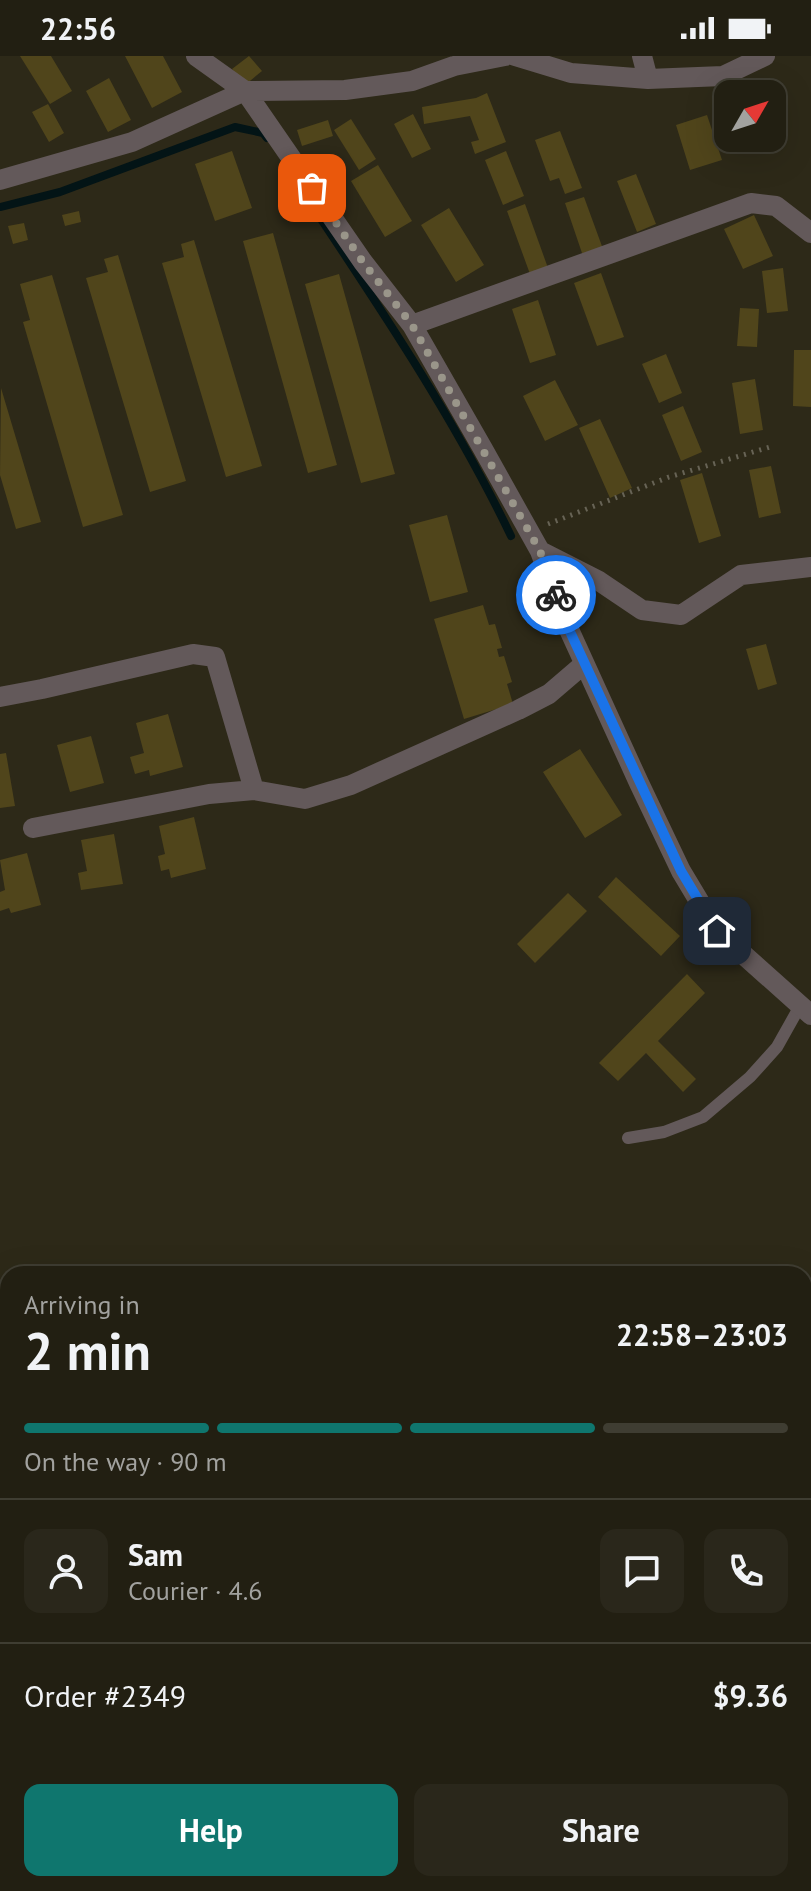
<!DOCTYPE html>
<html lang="en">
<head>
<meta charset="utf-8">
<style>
	body { margin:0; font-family:"PT Sans",sans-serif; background:#2a271b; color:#f1f3f6; height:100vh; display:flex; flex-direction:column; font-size:30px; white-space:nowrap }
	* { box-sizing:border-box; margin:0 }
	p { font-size:26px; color:#a2a29f }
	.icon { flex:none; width:44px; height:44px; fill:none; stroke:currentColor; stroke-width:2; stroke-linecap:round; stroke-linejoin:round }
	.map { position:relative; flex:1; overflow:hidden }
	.side { position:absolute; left:0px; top:1210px; width:812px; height:626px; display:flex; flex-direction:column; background:#221f12; border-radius:24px 24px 0 0; box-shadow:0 8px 32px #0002,0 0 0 2px #3f3d32 }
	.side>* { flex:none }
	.needle { width:52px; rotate:51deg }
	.buttons { position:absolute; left:714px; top:24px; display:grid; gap:16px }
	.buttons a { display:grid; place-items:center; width:72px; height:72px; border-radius:16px; background:#221f12; box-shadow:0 8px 32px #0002,0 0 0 2px #3f3d32; font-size:40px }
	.pin { position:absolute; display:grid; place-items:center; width:68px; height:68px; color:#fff; margin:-34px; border-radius:16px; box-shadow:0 4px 12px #0006 }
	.courier { position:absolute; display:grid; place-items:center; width:80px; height:80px; margin:-40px; border:6px solid #1a73e8; border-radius:50%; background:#fff; color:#222; box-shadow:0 2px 10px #0007 }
	.summary em { font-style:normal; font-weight:700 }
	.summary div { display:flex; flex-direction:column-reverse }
	.summary { display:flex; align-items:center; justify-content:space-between; height:136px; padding:0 24px }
	h1 { font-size:52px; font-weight:700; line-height:60px }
	.bar { display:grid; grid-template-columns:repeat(4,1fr); gap:12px 8px; align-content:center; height:96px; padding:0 24px }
	.bar i { height:10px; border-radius:6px; background:#3f3d32 }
	.bar .active { background:#0f766e }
	.bar p { grid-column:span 4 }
	.line { display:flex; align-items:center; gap:20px; padding:0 24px; border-top:2px solid #3f3d32 }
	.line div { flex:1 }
	.round { display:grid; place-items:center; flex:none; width:84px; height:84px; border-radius:16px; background:#2a271b }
	.primary-button { display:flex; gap:16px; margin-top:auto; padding:16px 24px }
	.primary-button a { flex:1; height:92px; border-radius:16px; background:#0f766e; color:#fff; font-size:32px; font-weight:700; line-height:92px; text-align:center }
	.primary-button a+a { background:#2a271b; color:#f1f3f6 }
	.status { display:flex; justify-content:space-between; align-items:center; height:56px; padding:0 40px; background:#221f12; direction:ltr }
	.status svg { height:22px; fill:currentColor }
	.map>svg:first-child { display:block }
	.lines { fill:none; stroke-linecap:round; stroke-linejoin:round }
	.stream { stroke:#031416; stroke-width:8 }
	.building { fill:#50451b }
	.path { stroke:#676355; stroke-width:5; stroke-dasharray:2 6; stroke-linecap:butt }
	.lane { stroke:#63595a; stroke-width:12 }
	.street { stroke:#63595a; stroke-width:20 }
	.done { stroke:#9a968a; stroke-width:8; stroke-dasharray:0 14.4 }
	.route { stroke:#1a73e8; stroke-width:10 }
</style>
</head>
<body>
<div class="status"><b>22:56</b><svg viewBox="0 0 49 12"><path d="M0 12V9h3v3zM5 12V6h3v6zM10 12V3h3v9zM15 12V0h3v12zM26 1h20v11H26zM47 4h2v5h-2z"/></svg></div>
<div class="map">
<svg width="811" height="1835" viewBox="0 0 811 1835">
	<rect width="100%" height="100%" fill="#2d2918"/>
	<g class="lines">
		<path class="stream" d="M299,130C374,243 452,357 511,480
			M0,151L60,136L235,71L263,77L267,82
			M86,1828L88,1835"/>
	</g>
	<path class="building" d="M20,0H51L72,35L50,48Z
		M125,0H163L182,36L152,52Z
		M249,0L262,15L245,29L232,13Z
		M109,22L131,64L108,76L86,35Z
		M487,37L506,86L475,98L471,86L479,84L470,60L424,68L422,51L476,42Z
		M48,48L64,77L49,86L32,56Z
		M413,58L431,93L412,102L394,68Z
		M707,59L722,104L690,114L676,69Z
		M351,63L376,103L359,114L334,74Z
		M328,64L333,80L302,90L297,74Z
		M560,75L582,132L565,138L559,122L550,125L535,84Z
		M232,95L252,152L215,165L195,108Z
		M506,95L524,140L503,149L485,104Z
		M378,109L412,165L385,181L351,125Z
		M636,118L656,168L637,176L617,125Z
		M584,141L603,193L583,200L565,147Z
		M525,148L548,212L530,218L507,155Z
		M449,152L484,209L456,226L421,169Z
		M79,155L81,166L65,170L62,159Z
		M754,159L773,200L743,213L724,173Z
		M24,167L28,184L13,188L8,170Z
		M273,177L337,409L308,417L243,185Z
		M194,184L262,410L226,421L162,207L184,201L181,188Z
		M118,199L186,425L150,436L86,222L108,216L104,203Z
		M783,212L788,255L767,257L762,215Z
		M601,217L624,281L597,290L574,227Z
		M339,218L395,418L361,427L305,228Z
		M52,219L123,459L83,471L23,266L30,264L20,228Z
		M538,244L556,299L530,307L512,253Z
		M740,252L759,253L757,291L737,290Z
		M794,294H811V351L793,350Z
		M666,298L682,337L659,347L642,308Z
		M755,323L763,374L740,378L732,327Z
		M555,324L578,369L545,385L523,340Z
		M1,332L41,466L16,473L0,419Z
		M683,350L702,396L681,405L662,359Z
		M600,363L632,432L610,442L579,372Z
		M771,410L781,457L759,462L749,414Z
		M702,417L721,480L699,487L680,424Z
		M447,459L468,536L430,546L409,469Z
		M483,549L489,569L495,568L502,592L497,593L499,601L504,600L512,626L507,628L513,648L464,663L434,563Z
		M766,588L777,628L758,634L746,593Z
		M168,658L183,711L150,720L149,714L135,718L130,701L144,697L136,667Z
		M91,680L104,727L70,736L57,689Z
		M580,693L622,759L585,782L543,716Z
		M6,697L15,750L0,752V698Z
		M194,761L206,813L171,822L169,813L161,815L158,800L165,798L159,770Z
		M114,778L123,828L81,834L78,817L87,815L81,784Z
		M27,797L41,849L11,857L9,852L0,855V836L5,834L0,804Z
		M616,821L680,880L661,900L598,841Z
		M568,837L587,855L535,907L517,888Z
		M687,918L705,937L658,985L696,1023L683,1036L646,997L618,1025L599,1007Z
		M804,1362H807L811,1384V1451L804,1453Z
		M811,1687V1723L810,1724L804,1689Z
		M455,1828H478L479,1835H456Z
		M596,1828H625L628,1835H599Z"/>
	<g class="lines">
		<path class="path" d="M548,468L669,421L770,391
			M539,1828L542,1835
			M713,1828L716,1835"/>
		<path class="lane" d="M628,1082L664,1076L703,1061L750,1021L777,991L800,950"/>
		<path class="street" d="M505,0L454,10L412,25L345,34L245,35L363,206L412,269L483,393L540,495L566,567L639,727L681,815L717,875L811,959
			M515,0L571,17L648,23L723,20L765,0
			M642,0L648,23
			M0,124L132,86L245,35L196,0
			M412,269L751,147L776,150L811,177
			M540,495L599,525L642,554L681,559L741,519L811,511
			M0,641L42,633L193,598L215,601L254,734
			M33,772L209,738L254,734L305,743L351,729L518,654L549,638L584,608
			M804,1474L811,1473"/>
	</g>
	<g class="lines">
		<path class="done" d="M312,132L363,206L412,269L540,495L556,539"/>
		<path class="route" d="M556,539L566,567L681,815L717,875"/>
	</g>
</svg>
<div class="buttons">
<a><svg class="needle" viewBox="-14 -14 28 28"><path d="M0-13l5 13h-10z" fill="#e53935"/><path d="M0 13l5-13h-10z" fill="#a2a29f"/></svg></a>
</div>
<div class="pin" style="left:312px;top:132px;background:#ea580c"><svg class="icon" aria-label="bag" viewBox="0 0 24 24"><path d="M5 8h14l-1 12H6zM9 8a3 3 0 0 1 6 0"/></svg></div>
<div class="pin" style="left:717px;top:875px;background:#1f2937"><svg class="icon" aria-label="home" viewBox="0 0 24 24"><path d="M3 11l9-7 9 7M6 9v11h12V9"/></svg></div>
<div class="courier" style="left:556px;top:539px"><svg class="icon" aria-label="bike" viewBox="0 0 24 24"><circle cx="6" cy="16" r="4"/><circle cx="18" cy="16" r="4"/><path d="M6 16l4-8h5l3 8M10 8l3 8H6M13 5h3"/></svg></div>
<section class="side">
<div class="summary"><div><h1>2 min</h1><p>Arriving in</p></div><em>22:58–23:03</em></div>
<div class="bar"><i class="active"></i><i class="active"></i><i class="active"></i><i></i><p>On the way · 90 m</p></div>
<div class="line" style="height:144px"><a class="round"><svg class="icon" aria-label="person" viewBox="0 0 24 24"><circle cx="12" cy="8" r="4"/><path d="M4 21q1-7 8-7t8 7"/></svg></a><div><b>Sam</b><p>Courier · 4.6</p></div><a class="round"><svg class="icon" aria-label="chat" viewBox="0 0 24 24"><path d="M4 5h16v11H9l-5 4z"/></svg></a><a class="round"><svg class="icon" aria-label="phone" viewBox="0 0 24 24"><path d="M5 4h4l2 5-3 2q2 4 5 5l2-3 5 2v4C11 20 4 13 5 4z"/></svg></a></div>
<div class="line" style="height:104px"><div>Order #2349</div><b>$9.36</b></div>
<div class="primary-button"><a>Help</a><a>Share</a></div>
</section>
</div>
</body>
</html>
